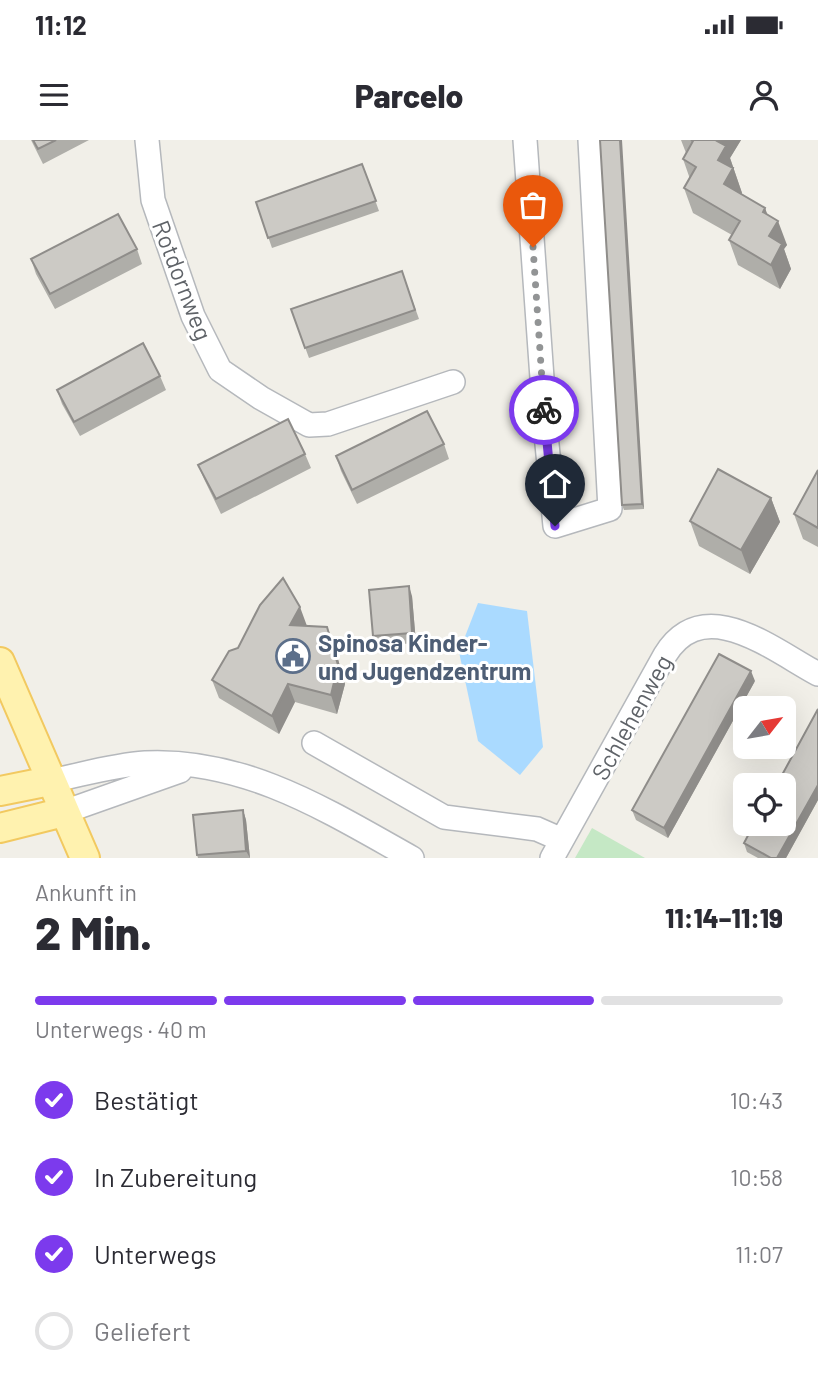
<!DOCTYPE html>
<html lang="de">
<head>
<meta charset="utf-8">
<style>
	body { margin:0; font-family:Barlow,sans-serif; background:#f7f7f7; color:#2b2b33; height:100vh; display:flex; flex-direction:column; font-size:26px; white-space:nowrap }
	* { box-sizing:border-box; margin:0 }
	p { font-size:23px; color:#7c7c81 }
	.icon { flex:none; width:38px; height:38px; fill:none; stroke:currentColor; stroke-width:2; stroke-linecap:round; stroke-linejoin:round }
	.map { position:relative; height:718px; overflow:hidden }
	.details { display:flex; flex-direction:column; background:#fff; flex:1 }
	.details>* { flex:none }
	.needle { width:46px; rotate:59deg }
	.buttons { position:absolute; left:733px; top:556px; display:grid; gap:14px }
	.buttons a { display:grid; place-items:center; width:63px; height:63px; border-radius:10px; background:#fff; box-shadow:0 7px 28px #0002; font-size:35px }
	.pin { position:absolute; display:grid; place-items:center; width:60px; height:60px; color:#fff; margin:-72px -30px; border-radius:50% 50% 50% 0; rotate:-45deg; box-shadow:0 0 7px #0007 }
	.pin .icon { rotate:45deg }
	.courier { position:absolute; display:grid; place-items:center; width:70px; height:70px; margin:-35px; border:5px solid #7c3aed; border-radius:50%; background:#fff; color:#222; box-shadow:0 2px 9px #0007 }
	.summary em { font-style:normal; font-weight:800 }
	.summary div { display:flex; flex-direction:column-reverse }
	.summary { display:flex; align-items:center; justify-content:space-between; height:119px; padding:0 35px }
	h1 { font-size:46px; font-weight:800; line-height:52px }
	.bar { display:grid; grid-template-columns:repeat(4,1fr); gap:10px 7px; align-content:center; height:84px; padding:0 35px }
	.bar i { height:9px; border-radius:5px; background:#e1e1e2 }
	.bar .selected { background:#7c3aed }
	.bar p { grid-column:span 4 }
	ol { padding:0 35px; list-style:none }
	li { display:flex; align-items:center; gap:21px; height:77px }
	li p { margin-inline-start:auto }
	li .icon { padding:7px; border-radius:50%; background:#7c3aed; color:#fff; stroke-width:4 }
	li:last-child { color:#7c7c81 }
	li i { width:38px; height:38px; border:4px solid #e1e1e2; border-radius:50% }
	.status { display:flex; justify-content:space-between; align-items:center; height:49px; padding:0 35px; background:#fff; direction:ltr }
	.status svg { height:19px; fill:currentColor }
	header { display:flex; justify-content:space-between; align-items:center; height:91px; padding:0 35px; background:#fff; font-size:32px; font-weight:800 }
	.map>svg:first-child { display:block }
	.green { fill:#c5e8c5 }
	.water { fill:#aadaff }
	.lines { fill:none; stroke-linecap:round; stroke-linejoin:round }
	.minor-casing { stroke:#b5b8bc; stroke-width:26 }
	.major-casing { stroke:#f2c960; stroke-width:32 }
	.minor { stroke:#fff; stroke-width:23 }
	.major { stroke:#fff2af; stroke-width:28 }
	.wall { fill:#afaea9 }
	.shaded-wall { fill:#8f8d8a }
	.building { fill:#cccac5; stroke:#8f8d8a; stroke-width:2 }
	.done { stroke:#929495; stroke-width:7; stroke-dasharray:0 12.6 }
	.route { stroke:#7c3aed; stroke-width:9 }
	.labels { text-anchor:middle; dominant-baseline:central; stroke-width:6; stroke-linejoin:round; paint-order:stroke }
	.street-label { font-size:24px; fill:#5f6368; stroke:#fff }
	.service-label { font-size:24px; font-weight:bold; fill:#4e5e75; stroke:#fff; text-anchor:start }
</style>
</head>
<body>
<div class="status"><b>11:12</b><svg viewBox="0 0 49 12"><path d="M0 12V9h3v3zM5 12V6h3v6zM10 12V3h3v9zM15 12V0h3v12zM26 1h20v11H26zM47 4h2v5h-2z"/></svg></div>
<header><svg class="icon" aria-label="menu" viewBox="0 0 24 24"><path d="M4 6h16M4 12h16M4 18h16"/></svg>Parcelo<svg class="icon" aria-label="person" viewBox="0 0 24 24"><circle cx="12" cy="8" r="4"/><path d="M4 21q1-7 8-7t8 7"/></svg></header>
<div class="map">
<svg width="818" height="718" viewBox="0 0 818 718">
	<rect width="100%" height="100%" fill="#f1efe8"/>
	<path class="green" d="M592,688L645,718H575Z"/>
	<path class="water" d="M478,463L527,471L543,607L520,635L478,601L459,512Z"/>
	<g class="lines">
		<g class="minor-casing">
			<path id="minor" d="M147,0L153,60L193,176L220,230L261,258L309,285L328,284L453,242
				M525,0L546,294L555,386L610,369L590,0
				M314,603L444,677L537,689L562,700
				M50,641C81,635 113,625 145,623C245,618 328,671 412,718
				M64,672L180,631
				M552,718L665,515C704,452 773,510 818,534"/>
		</g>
		<g class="major-casing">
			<path id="major" d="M0,522L85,718
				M0,651L50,641
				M0,688L64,672"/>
		</g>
		<use href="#minor" class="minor"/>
		<use href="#major" class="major"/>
	</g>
	<path class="wall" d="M31,0H89L43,24Z
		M600,0L644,369L624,370L622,365Z
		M681,0H741L730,18L742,53L741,54L765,68L767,75L787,105L784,109L791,129L780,149L738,125L729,100L732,95L693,73L684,48L690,39L683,19L686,13Z
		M362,24L379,71L272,108L256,62Z
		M137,109L142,124L55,169L36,134L31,119Z
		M402,131L419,179L309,218L291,169Z
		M160,236L166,250L80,296L62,264L57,250Z
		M444,304L449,319L357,364L341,331L336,316Z
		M305,314L311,328L221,374L204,339L198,325Z
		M818,330V407L803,399L794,374Z
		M771,358L780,382L750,434L699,406L690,381Z
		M412,456L416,503L376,506L373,496Z
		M307,486L327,487L334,505L345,544L337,574L295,562L279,594L219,558L212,540Z
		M755,541L668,698L636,680L632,670Z
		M818,569V660L786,718H758L747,712L744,703Z
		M243,670L246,680L250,718H198L197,715Z"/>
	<path class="shaded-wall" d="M620,0H622L644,369L642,364Z
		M718,0H741L730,18L742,53L733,69L724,44L718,20Z
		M765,68L773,89L778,81L787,105L784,109L791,129L780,149L771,125L769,96L763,72Z
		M771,358L780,382L750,434L741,410Z
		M409,446L412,456L416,503L412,493Z
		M300,467L307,486L290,485Z
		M327,487L334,505L345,544L337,574L331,555Z
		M751,531L755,541L668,698L664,688Z
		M288,544L295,562L279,594L272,576Z
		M818,645V660L786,718H777Z
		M243,670L246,680L250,718L246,711Z"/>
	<path class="building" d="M33,0H56L38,9Z
		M600,0H620L642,364L622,365Z
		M691,0H718L717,1L726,6L718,20L733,28L724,44L765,68L763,72L778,81L769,96L782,104L771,125L729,100L740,81L684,48L696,27L683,19L693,1Z
		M362,24L376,61L268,98L256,62Z
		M118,74L137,109L50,154L31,119Z
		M402,131L415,170L305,208L291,169Z
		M143,203L160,236L74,282L57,250Z
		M427,271L444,304L352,350L336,316Z
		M288,279L305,314L216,359L198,325Z
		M718,329L771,358L741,410L690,381Z
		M818,330V388L794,374Z
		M283,438L300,467L290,485L327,487L338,525L331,555L288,544L272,576L212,540L229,511L238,508L260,465Z
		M409,446L412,493L373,496L369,450Z
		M719,514L751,531L664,688L632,670Z
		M818,569V645L777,718H771L744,703L754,684H784V646H776Z
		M243,670L246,711L197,715L193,675Z"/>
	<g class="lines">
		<path class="done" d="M533,107L544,270"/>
		<path class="route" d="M544,270L555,386"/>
	</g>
	<defs>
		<g id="civic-ring" transform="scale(1.75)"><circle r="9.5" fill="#fff" stroke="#5c6f8a" stroke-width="1.5"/><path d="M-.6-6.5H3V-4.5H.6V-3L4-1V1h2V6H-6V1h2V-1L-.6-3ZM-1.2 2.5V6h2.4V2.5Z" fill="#5c6f8a"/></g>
	</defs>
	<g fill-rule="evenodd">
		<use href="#civic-ring" x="293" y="516"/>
	</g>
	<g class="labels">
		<g class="street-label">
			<text transform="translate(183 140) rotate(69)">Rotdornweg</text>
			<text transform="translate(631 577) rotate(-61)">Schlehenweg</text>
		</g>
		<g class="service-label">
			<text x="318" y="502">Spinosa Kinder-<tspan x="318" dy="28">und Jugendzentrum</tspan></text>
		</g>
	</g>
</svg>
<div class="buttons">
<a><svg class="needle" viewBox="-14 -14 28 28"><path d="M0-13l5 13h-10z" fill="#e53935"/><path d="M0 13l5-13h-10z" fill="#7c7c81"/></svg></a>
<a><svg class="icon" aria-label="locate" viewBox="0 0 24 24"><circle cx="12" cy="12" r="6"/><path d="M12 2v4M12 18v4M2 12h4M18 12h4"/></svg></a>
</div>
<div class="pin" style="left:533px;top:107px;background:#ea580c"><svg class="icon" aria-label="bag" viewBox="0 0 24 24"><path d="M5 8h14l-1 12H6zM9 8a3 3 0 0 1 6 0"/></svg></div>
<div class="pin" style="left:555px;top:386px;background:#1f2937"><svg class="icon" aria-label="home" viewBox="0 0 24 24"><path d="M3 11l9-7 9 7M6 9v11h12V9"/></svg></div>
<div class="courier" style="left:544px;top:270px"><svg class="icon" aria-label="bike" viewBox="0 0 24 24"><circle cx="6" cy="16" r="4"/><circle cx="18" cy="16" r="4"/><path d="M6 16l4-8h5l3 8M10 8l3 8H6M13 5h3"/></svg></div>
</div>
<section class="details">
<div class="summary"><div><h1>2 Min.</h1><p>Ankunft in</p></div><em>11:14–11:19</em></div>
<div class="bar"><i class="selected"></i><i class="selected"></i><i class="selected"></i><i></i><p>Unterwegs · 40 m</p></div>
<ol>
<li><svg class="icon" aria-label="check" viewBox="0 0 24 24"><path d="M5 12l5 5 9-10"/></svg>Bestätigt<p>10:43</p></li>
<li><svg class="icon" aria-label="check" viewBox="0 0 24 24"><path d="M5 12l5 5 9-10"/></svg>In Zubereitung<p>10:58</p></li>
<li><svg class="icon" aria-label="check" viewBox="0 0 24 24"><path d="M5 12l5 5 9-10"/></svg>Unterwegs<p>11:07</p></li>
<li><i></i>Geliefert</li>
</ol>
</section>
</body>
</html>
